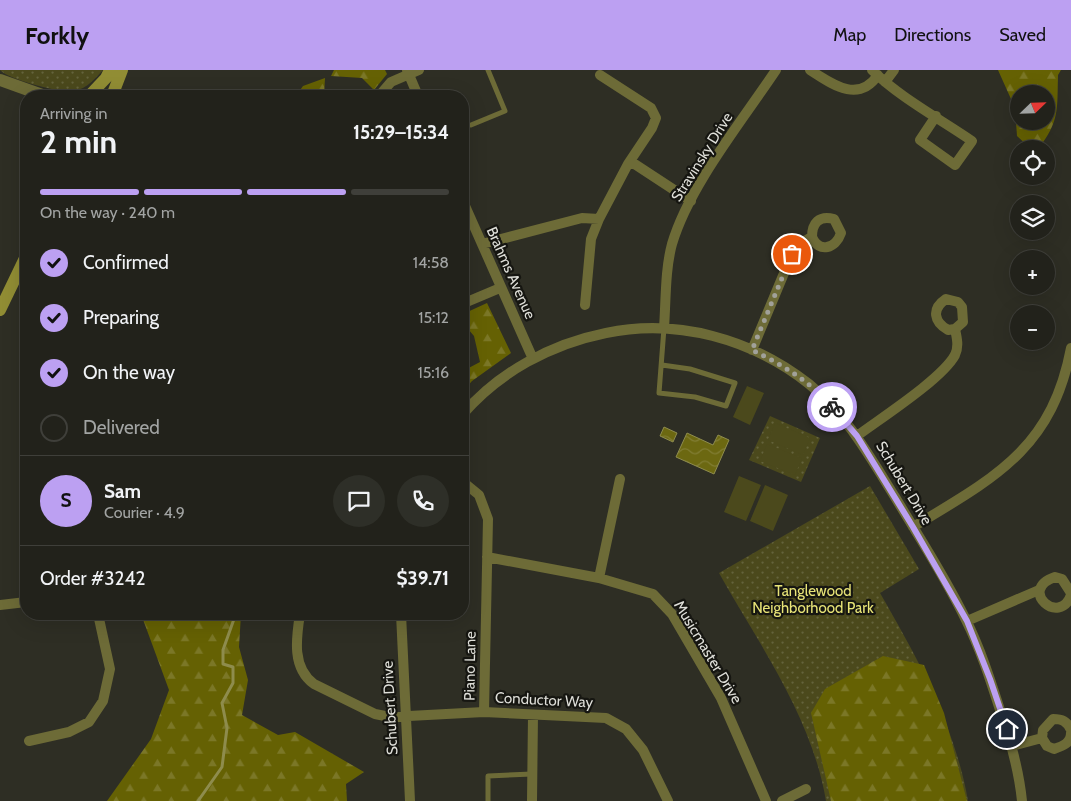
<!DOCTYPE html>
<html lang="en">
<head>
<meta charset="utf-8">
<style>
	body { margin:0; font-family:Cabin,sans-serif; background:#2e2f28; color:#f1f3f6; height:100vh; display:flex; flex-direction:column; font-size:19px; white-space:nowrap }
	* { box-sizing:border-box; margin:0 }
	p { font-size:16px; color:#a2a4a3 }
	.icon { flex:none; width:28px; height:28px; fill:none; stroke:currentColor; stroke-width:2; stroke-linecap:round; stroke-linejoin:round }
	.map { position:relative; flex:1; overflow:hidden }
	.drawer { position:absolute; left:20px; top:20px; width:449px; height:530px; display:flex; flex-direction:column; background:#22221b; border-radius:20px; box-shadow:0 5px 20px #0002,0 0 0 1px #3f3f3a }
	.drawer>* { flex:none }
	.needle { width:32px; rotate:67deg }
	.controls { position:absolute; left:1010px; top:15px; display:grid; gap:10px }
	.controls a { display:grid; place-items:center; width:45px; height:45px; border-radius:50%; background:#22221b; box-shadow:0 5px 20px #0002,0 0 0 1px #3f3f3a; font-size:25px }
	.pin { position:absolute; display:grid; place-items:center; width:42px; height:42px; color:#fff; margin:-21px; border:2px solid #fff; border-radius:50%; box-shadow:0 1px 5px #0007 }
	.courier { position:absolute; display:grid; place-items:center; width:50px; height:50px; margin:-25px; border:4px solid #bca0f2; border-radius:50%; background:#fff; color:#222; box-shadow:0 1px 6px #0007 }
	.summary em { font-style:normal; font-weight:700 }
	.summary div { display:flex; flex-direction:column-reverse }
	.summary { display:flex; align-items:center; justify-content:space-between; height:85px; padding:0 20px }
	h1 { font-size:32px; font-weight:700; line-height:38px }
	.bar { display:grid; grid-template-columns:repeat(4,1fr); gap:8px 5px; align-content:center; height:60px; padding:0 20px }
	.bar i { height:6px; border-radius:4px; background:#3f3f3a }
	.bar .selected { background:#bca0f2 }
	.bar p { grid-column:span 4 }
	.line { display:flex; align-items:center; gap:12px; padding:0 20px; border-top:1px solid #3f3f3a }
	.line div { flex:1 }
	.round { display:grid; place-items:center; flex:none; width:52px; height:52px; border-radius:26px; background:#2e2f28 }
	ol { padding:0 20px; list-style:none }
	li { display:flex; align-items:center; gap:15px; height:55px }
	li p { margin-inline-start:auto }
	li .icon { padding:5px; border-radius:50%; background:#bca0f2; color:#111; stroke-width:4 }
	li:last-child { color:#a2a4a3 }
	li i { width:28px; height:28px; border:2px solid #3f3f3a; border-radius:50% }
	header { display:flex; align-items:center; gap:30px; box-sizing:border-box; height:70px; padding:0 25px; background:#bca0f2; color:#111 }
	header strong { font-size:24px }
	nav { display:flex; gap:28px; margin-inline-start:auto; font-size:18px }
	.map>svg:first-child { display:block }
	.grass { fill:url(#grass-dots) }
	.forest { fill:url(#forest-firs); fill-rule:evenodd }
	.pitch { fill:#4b491c }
	.water { fill:url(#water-waves); stroke:#8e8c4d }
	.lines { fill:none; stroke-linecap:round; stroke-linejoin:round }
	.stream { stroke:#8e8c4d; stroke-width:3 }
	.service { stroke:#6d6b37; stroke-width:5 }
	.minor { stroke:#6d6b37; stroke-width:10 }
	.tertiary { stroke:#6d6b37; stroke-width:12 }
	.secondary { stroke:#918d34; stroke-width:12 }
	.done { stroke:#a1a19a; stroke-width:5; stroke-dasharray:0 9 }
	.route { stroke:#bca0f2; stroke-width:6 }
	.labels { text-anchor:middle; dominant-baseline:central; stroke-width:4.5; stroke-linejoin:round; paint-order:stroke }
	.street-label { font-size:15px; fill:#dfdfd9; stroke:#161611 }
	.park-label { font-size:15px; fill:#e8e477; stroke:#161611 }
</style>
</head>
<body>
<header>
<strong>Forkly</strong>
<nav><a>Map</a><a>Directions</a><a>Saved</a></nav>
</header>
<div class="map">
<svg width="1071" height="731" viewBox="0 0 1071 731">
	<defs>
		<pattern id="grass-dots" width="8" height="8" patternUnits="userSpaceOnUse" patternTransform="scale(1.25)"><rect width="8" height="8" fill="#4b491c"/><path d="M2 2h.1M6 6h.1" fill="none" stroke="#64633c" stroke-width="1.8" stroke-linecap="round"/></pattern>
		<pattern id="forest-firs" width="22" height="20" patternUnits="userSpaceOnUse" patternTransform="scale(1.25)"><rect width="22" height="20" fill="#656103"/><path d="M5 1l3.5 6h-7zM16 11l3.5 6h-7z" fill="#7b7727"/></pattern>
		<pattern id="water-waves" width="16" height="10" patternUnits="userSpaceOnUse" patternTransform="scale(1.25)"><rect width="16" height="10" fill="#6c6811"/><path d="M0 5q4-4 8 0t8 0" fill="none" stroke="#817d33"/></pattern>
	</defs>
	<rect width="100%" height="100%" fill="#2e2e24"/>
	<path class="grass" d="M0,0H103C95,9 87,18 75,21C62,24 7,9 0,0Z
		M770,346L820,368L801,412L749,390Z
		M870,416L919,499L880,523C918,589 955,656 968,731H826C812,647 760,576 719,503Z"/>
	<path class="forest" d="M334,0H385L387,4L374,20L362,8L331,6Z
		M998,0H1061L1058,5C1057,39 1060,51 1038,79H1031L1017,66L1015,38ZM1019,24H1046V51H1019Z
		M325,8L324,26H296L303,16Z
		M487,233L511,283L472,311L463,321V301L480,292L474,266L463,253V244Z
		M141,544H241L239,577L248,610L242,645L278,665L295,662L364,702L346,714L347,731H107L151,669L169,620Z
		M883,586L924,595L944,643L967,731H831L811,643L825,619Z"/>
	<path class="pitch" d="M747,316L764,323L750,355L733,347Z
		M775,353L810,368L803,385L768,370Z
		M767,374L802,388L795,405L760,391Z
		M739,406L761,415L746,451L724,442Z
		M765,415L788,425L773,461L750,451Z"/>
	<path class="water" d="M664,357L677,363L673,372L660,366Z
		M687,363L713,375L718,365L729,370L714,404L676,387Z"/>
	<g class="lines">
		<path class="stream" d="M198,731L222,697L227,658L222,633L233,613V597L223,594V580L234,549L231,544"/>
		<path class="service" d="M471,55L505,41L488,0
			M662,295L690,299L735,313L726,336L695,327L659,323L664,258
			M488,731V706L532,704"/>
		<path class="minor" d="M407,0L418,26
			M810,0C832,14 858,34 878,5
			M872,0C899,27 940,49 972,71L955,95L920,70L936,46
			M885,12L894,0
			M379,26L391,12L419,0
			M630,91L691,131
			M462,129L533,289
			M482,174L582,148L599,149L628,94L652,58L656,48L651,38L600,5
			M462,234L500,218
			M585,235L591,169L599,149
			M664,258C666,230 665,200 672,174C689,116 742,51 776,0
			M752,280L792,184L799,174L812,167C819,184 836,178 841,163L834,149C819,145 812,153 812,167
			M462,345C499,302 551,274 606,263C677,248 752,269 809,314C846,344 870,387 895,427C919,467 946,508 966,550C981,580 991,612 1001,643C1011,672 1019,701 1022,731
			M857,366C881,348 942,309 955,285C959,277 957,268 955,259L963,252L962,237L958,232L946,229C931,239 934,252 948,260L955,259
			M462,411L479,425L488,449L484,642
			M913,457C994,408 1052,379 1071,278
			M487,487L599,508L653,524L672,544L721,628L766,731
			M599,508L620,409
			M1071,523L1062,509L1055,507C1017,520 1060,557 1071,525
			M0,535L26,532
			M300,544C296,569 292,598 314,614L375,644L390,647L484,642L606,648L626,659L643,680L668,731
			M401,544L410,731
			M967,551L1039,520
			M1071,660C1067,651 1062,649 1053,649L1043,660L1042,668L1047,676L1054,679C1063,676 1071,673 1071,663
			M29,671L69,662L89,652L103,631L110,599L98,544
			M1012,676L1042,668
			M532,731L533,645
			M782,731L806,719"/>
		<path class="tertiary" d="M0,10L45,26"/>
		<path class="secondary" d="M89,26L106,8L110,0
			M112,26L122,0
			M0,240L26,186"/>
	</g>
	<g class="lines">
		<path class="done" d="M792,184L752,280C781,294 811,312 832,337"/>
		<path class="route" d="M832,337L857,366L913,457L967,551L990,609L1007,659"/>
	</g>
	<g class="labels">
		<g class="street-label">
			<text transform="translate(702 87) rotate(-58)">Stravinsky Drive</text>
			<text transform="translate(511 203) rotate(66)">Brahms Avenue</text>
			<text transform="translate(904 413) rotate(59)">Schubert Drive</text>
			<text transform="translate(708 582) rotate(59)">Musicmaster Drive</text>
			<text transform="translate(470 596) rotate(-89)">Piano Lane</text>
			<text transform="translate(544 630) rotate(3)">Conductor Way</text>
			<text transform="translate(390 638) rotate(-93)">Schubert Drive</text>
		</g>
		<g class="park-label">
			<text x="813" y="521">Tanglewood<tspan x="813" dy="17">Neighborhood Park</tspan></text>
		</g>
	</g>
</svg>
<div class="controls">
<a><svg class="needle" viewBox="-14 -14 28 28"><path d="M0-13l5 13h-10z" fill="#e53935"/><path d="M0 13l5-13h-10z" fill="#a2a4a3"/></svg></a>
<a><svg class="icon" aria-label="locate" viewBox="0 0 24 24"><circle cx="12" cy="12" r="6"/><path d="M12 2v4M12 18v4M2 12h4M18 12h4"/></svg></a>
<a><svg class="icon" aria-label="layers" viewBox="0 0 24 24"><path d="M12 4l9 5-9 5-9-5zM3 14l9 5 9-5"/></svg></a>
<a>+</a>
<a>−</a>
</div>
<div class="pin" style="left:792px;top:184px;background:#ea580c"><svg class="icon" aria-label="bag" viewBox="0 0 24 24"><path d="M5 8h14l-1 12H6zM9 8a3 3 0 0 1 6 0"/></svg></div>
<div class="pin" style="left:1007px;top:659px;background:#1f2937"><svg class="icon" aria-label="home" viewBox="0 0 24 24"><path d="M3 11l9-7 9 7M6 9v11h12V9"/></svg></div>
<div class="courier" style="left:832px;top:337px"><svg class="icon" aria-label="bike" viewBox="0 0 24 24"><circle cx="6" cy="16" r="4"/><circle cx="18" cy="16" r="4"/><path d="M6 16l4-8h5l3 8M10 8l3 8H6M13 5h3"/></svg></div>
<section class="drawer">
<div class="summary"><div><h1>2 min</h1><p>Arriving in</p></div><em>15:29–15:34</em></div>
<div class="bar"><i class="selected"></i><i class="selected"></i><i class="selected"></i><i></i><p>On the way · 240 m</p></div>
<ol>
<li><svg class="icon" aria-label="check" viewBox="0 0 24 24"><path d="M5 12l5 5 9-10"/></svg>Confirmed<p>14:58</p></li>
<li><svg class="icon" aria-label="check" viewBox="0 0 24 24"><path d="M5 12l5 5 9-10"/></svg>Preparing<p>15:12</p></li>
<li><svg class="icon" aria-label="check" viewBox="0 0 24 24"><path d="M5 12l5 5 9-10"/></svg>On the way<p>15:16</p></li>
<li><i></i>Delivered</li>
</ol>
<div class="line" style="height:90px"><b class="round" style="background:#bca0f2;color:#111">S</b><div><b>Sam</b><p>Courier · 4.9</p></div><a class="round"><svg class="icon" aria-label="chat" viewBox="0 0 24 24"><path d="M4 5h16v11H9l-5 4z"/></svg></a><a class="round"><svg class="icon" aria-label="phone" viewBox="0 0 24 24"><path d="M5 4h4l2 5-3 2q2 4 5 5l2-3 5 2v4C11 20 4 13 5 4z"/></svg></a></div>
<div class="line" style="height:65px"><div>Order #3242</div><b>$39.71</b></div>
</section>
</div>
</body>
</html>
